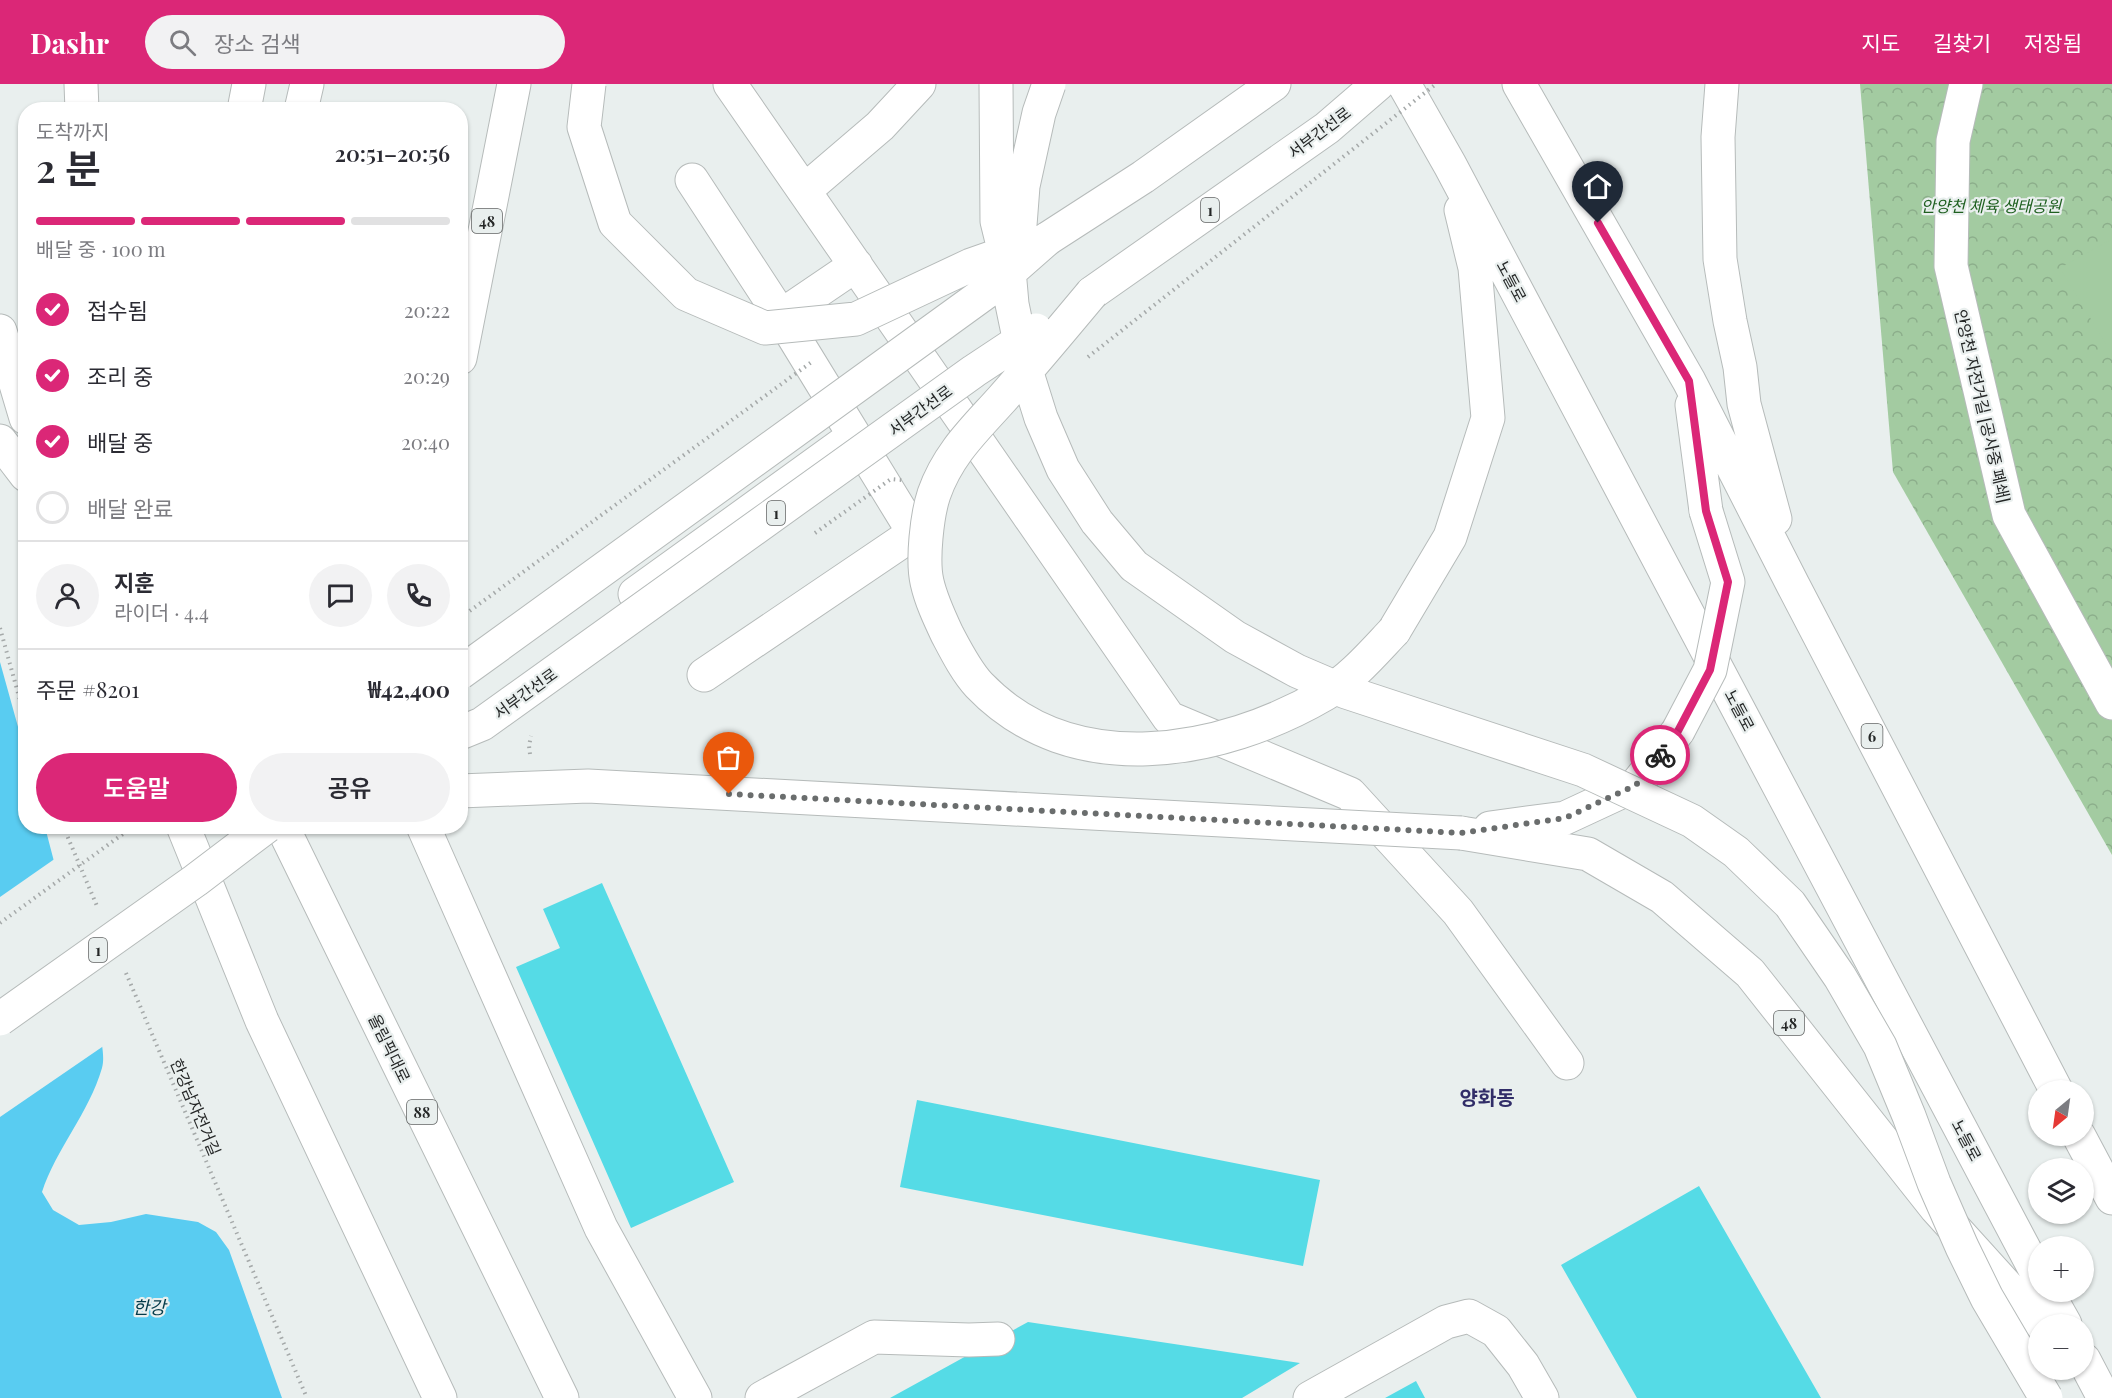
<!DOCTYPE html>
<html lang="ko">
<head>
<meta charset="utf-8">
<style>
	body { margin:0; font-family:"Playfair Display","Noto Sans KR",serif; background:#f2f2f3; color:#2b2b33; height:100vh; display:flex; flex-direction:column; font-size:22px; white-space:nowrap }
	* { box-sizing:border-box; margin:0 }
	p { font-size:20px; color:#7c7c81 }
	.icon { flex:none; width:33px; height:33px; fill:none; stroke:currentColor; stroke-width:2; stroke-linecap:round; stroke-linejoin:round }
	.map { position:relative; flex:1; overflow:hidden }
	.side { position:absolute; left:18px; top:18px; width:450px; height:732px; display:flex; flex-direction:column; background:#fff; border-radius:24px; box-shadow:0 2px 4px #0004 }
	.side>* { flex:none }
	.needle { width:39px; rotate:209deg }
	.tools { position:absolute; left:2028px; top:996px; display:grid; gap:12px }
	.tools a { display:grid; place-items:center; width:66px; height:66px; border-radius:50%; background:#fff; box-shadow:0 2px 4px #0004; font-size:30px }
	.pin { position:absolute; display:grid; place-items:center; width:51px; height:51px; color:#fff; margin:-62px -26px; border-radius:50% 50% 50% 0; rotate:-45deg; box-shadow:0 0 6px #0007 }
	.pin .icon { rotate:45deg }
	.courier { position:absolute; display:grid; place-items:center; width:60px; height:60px; margin:-30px; border:4px solid #db2777; border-radius:50%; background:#fff; color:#222; box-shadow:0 2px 8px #0007 }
	.overview em { font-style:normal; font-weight:600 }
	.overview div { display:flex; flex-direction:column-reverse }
	.overview { display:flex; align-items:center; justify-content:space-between; height:102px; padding:0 18px }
	h1 { font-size:39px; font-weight:600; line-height:45px }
	.bar { display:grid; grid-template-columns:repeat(4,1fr); gap:9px 6px; align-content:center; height:72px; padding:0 18px }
	.bar i { height:8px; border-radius:4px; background:#e1e1e2 }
	.bar .active { background:#db2777 }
	.bar p { grid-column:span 4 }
	.line { display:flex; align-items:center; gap:15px; padding:0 18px; border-top:2px solid #e1e1e2 }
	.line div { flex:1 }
	.round { display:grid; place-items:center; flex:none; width:63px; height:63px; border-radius:32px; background:#f2f2f3 }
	ol { padding:0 18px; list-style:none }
	li { display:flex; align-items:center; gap:18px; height:66px }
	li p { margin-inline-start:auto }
	li .icon { padding:6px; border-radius:50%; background:#db2777; color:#fff; stroke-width:4 }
	li:last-child { color:#7c7c81 }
	li i { width:33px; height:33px; border:3px solid #e1e1e2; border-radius:50% }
	.action { display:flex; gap:12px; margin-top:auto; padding:12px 18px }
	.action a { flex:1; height:69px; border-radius:36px; background:#db2777; color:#fff; font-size:24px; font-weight:600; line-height:69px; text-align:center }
	.action a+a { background:#f2f2f3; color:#2b2b33 }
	header { display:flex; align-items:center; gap:36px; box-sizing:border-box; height:84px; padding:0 30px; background:#db2777; color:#fff }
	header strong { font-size:28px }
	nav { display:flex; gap:33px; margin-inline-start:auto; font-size:21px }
	.search { width:420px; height:54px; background:#f2f2f3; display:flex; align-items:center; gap:15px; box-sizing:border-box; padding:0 21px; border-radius:33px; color:#7c7c81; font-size:22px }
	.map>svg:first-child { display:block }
	.forest { fill:url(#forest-crowns) }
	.pitch { fill:#a3cba1 }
	.water { fill:#59ccf1 }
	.pier { fill:#e9efee }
	.building { fill:#55dbe6 }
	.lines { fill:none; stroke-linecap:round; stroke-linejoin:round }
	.minor-casing { stroke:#b6bbba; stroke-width:35 }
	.major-casing { stroke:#b6bbba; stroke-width:35 }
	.highway-casing { stroke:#b6bbba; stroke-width:35 }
	.path { stroke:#a5a9a9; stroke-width:4; stroke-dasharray:1.5 4.5; stroke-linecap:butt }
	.minor { stroke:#fff; stroke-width:33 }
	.major { stroke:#fff; stroke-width:33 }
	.highway { stroke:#fff; stroke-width:33 }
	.major-bridge-casing { stroke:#b6bbba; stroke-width:35; stroke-linecap:butt }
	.path-bridge { stroke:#a5a9a9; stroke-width:4; stroke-dasharray:1.5 4.5; stroke-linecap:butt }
	.major-bridge { stroke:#fff; stroke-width:33 }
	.done { stroke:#6a6d6d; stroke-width:6; stroke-dasharray:0 10.8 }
	.route { stroke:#db2777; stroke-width:8 }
	.labels { text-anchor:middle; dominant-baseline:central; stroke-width:4.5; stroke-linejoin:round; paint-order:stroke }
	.shield { fill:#e9efee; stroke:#606363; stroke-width:1.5 }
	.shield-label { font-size:15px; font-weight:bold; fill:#252727 }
	.street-label { font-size:16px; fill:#252727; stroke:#e9efee }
	.park-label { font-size:16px; font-style:italic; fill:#1f6020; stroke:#e9efee }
	.water-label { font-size:18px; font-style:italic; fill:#033a49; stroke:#e9efee }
	.quarter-label { font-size:20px; font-weight:bold; fill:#312d68; stroke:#e9efee }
</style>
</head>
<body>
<header>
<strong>Dashr</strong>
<div class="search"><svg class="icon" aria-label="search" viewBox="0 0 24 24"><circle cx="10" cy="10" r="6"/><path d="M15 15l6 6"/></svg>장소 검색</div>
<nav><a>지도</a><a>길찾기</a><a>저장됨</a></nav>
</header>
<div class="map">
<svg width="2112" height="1314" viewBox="0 0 2112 1314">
	<defs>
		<pattern id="forest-crowns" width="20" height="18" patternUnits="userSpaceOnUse" patternTransform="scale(1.5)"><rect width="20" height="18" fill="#a3cba1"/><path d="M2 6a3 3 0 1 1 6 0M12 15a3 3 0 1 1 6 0" fill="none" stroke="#8cae8b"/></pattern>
	</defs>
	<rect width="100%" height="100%" fill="#e9efee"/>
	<path class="forest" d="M1860,0H2112V771L1893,388Z"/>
	<path class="pitch" d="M2112,155V270L2060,184Z"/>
	<path class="water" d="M0,578L25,668L26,742L45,743L102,961C103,968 104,977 102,984C89,1029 56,1065 42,1108L53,1126L79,1141L111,1138L146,1130L198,1138L216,1148L229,1166L282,1314H0Z"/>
	<path class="pier" d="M56,774L105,961L0,1033V813Z"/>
	<path class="building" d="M602,799L734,1098L631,1144L516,883L560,864L543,825Z
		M917,1016L1320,1096L1303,1182L900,1103Z
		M1699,1102L1821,1314H1637L1561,1181Z
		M1028,1238L1300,1279L1242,1314H890Z
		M1416,1297L1425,1314H1385Z"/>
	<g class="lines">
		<g class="minor-casing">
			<path id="minor" d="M730,0L1169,634L1350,710L1458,828L1567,979
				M1966,0L1953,57L1951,182L2009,431L2112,619
				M301,26L307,0
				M692,96L781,232L856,181
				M804,107L880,42L919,0
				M635,510L854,352
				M704,591L914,449L781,232
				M423,742L601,1144L695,1314
				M762,1314L874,1253L969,1256L998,1255
				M1310,1314L1446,1238L1469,1232L1496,1247L1523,1281L1542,1314"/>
		</g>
		<g class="major-casing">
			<path id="major" d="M1404,0L1450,81L2038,1191
				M1519,0L1689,297L1793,501L2056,1006
				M1722,0L1718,53L1720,175L1730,237L1740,283L1744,320L1775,435
				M1047,155L1143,93L1274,0
				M1092,209L1327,44L1378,0
				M460,274L514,0
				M1692,321L1706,427
				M1394,547L1450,453L1488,334L1475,184L1461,126
				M1490,744L1565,734L1636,701L1678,647
				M1461,749L1588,770L1662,813L1750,889L1936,1124L2041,1240
				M2079,1052L2112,1114
				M2047,1208L2065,1240
				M2084,1276L2104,1314"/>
		</g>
		<g class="highway-casing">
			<path id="highway" d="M81,0L82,26
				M244,26L249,0
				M0,247L26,334
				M0,357L26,391
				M183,742L262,937L440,1314
				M282,742L562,1314"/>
		</g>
		<path class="path" d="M0,544L26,638
			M63,742L97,822
			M126,889L307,1314"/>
		<use href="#minor" class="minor"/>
		<use href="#major" class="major"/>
		<use href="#highway" class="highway"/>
		<g class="major-bridge-casing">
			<path id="major-bridge" d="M589,0L584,43L615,139L686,210L765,244L856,235L971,181L1025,162
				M996,0L997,137L1009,186L1012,220L1025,283L1041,334L1063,385L1097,438L1134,482L1235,553L1297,587L1346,608L1583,686L1692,737L1736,768L1790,820L1840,893L1880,962L1909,1032L1934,1099L1962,1163L1987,1214L2046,1314
				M1010,181L1020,141L1023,102L1039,29L1049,0
				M1092,209C1062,245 1032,281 1001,316C974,346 948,370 934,410C927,431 922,476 927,498C931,516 939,533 947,550C956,567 966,587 979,601C1072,698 1221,671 1325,610C1352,594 1373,569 1394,547
				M460,589L989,206L1047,155
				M1678,647L1710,586L1728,498L1706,427
				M460,649L482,640L974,287L1036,246
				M460,707L588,702L1461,749
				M0,935L196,796L267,742"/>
		</g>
		<path class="path-bridge" d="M1088,273L1436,0
			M815,449L891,395L902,396
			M460,534L813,277
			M530,670L529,662L531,652
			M0,839L134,742"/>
		<use href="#major-bridge" class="major-bridge"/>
	</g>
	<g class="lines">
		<path class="done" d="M729,710L1461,749L1565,734L1636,701L1660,671"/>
		<path class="route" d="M1598,139L1689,297L1706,427L1728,498L1710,586L1678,647L1660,671"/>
	</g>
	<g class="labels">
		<g class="shield">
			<rect x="1201" y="114" width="18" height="24" rx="4.5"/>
			<rect x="472" y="125" width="30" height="24" rx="4.5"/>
			<rect x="767" y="417" width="18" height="24" rx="4.5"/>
			<rect x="1861.5" y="640" width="21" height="24" rx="4.5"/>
			<rect x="89" y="854" width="18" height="24" rx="4.5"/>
			<rect x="1774" y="927" width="30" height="24" rx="4.5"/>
			<rect x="407" y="1016" width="30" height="24" rx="4.5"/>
		</g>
		<g class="shield-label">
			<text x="1210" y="126">1</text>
			<text x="487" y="137">48</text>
			<text x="776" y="429">1</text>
			<text x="1872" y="652">6</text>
			<text x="98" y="866">1</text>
			<text x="1789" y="939">48</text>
			<text x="422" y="1028">88</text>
		</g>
		<g class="street-label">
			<text transform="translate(1319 48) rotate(-37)">서부간선로</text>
			<text transform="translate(1512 197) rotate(62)">노들로</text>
			<text transform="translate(1983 322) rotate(77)">안양천 자전거길 [공사중 폐쇄]</text>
			<text transform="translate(920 326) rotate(-36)">서부간선로</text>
			<text transform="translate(525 609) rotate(-36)">서부간선로</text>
			<text transform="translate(1740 626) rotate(62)">노들로</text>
			<text transform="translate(390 964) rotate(64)">올림픽대로</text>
			<text transform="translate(196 1023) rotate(67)">한강남자전거길</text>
			<text transform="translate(1967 1056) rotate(62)">노들로</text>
		</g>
		<g class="park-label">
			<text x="1991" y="121">안양천 체육 생태공원</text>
		</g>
		<g class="water-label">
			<text x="149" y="1223">한강</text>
		</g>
		<g class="quarter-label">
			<text x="1487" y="1012">양화동</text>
		</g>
	</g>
</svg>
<div class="tools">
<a><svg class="needle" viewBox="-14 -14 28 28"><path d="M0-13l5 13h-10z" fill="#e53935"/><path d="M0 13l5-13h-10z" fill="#7c7c81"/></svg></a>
<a><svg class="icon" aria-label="layers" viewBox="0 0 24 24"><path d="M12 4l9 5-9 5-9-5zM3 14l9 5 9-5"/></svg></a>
<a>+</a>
<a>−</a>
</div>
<div class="pin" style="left:729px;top:710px;background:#ea580c"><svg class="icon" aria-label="bag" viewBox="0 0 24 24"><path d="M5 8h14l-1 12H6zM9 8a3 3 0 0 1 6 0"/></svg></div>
<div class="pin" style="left:1598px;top:139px;background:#1f2937"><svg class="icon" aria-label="home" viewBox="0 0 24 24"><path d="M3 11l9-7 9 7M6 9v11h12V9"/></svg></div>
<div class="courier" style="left:1660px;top:671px"><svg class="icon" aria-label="bike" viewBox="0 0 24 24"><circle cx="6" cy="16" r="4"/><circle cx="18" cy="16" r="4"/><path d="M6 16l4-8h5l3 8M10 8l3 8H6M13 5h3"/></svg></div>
<section class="side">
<div class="overview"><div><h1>2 분</h1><p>도착까지</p></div><em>20:51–20:56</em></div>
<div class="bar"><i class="active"></i><i class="active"></i><i class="active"></i><i></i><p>배달 중 · 100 m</p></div>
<ol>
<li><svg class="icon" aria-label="check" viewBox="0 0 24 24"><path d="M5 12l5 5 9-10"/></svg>접수됨<p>20:22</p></li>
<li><svg class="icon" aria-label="check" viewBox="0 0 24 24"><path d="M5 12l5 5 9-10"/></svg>조리 중<p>20:29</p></li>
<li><svg class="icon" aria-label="check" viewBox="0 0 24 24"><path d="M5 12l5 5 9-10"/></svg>배달 중<p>20:40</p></li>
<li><i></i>배달 완료</li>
</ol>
<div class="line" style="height:108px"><a class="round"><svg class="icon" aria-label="person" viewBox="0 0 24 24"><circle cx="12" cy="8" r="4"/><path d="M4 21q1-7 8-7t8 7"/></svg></a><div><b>지훈</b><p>라이더 · 4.4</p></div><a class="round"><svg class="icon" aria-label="chat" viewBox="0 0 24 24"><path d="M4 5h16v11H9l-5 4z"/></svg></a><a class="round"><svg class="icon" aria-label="phone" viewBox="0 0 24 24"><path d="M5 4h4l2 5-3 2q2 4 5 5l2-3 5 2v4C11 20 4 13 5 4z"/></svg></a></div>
<div class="line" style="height:78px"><div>주문 #8201</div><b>₩42,400</b></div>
<div class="action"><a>도움말</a><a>공유</a></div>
</section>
</div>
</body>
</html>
